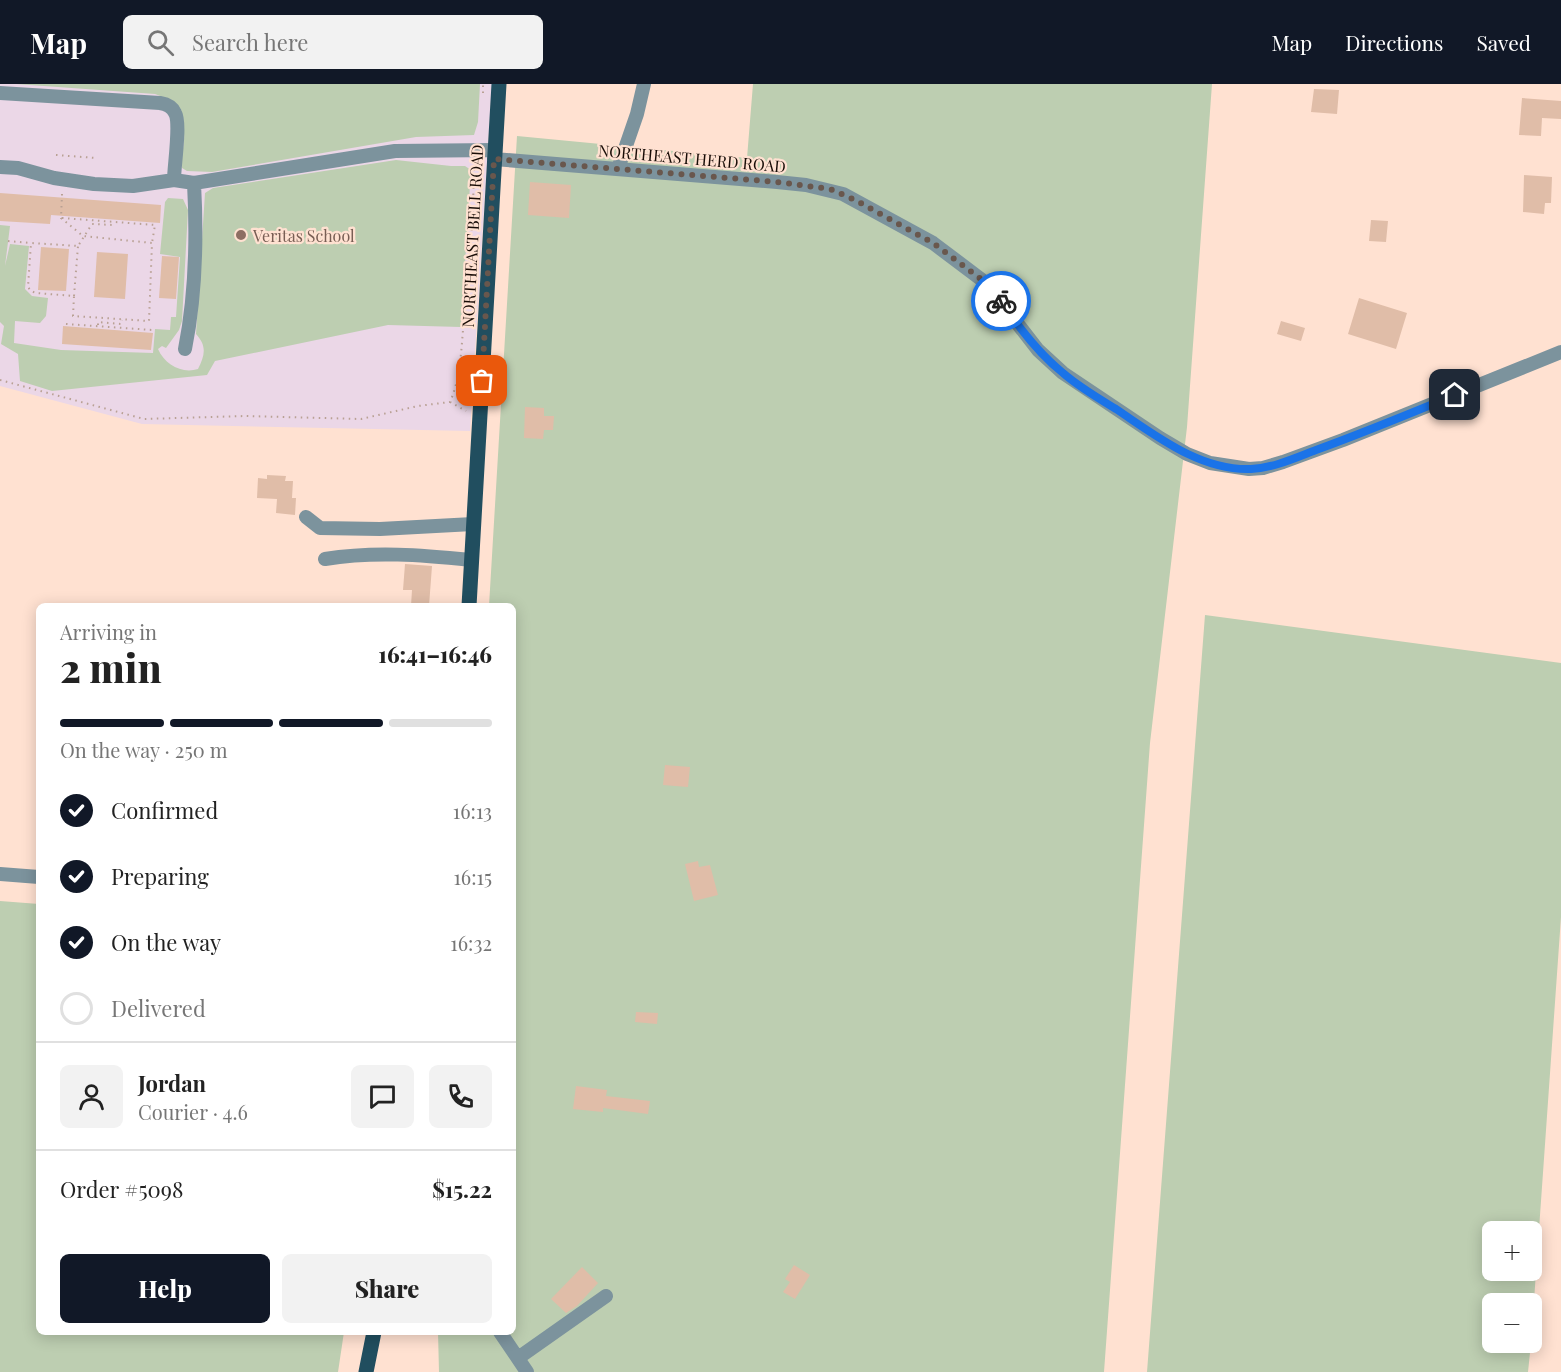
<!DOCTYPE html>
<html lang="en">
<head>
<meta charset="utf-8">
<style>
	body { margin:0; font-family:"Playfair Display",serif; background:#f2f2f2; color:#222; height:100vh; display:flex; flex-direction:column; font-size:22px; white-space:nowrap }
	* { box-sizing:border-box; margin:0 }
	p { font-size:20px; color:#767676 }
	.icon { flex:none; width:33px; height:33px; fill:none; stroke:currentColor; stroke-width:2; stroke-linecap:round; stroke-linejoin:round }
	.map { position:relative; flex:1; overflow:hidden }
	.panel { position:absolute; left:36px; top:519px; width:480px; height:732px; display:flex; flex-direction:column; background:#fff; border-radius:9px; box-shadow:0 3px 15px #0003 }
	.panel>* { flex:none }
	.fabs { position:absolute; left:1482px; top:1137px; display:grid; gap:12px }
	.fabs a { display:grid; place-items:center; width:60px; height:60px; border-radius:9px; background:#fff; box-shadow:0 3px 15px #0003; font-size:30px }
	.pin { position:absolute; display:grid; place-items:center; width:51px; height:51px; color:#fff; margin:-26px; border-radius:12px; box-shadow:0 3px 9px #0006 }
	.courier { position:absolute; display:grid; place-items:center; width:60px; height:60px; margin:-30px; border:4px solid #1a73e8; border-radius:50%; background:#fff; color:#222; box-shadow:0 2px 8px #0007 }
	.overview em { font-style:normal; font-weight:800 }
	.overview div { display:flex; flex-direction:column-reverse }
	.overview { display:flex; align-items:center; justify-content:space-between; height:102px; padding:0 24px }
	h1 { font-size:39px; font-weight:800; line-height:45px }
	.bar { display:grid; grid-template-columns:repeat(4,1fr); gap:9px 6px; align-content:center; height:72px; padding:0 24px }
	.bar i { height:8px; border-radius:4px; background:#e0e0e0 }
	.bar .selected { background:#111827 }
	.bar p { grid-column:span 4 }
	.line { display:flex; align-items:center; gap:15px; padding:0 24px; border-top:2px solid #e0e0e0 }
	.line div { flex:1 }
	.round { display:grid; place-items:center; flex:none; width:63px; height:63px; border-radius:9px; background:#f2f2f2 }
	ol { padding:0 24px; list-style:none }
	li { display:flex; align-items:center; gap:18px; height:66px }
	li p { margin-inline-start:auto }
	li .icon { padding:6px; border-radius:50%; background:#111827; color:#fff; stroke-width:4 }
	li:last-child { color:#767676 }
	li i { width:33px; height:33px; border:3px solid #e0e0e0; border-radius:50% }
	.button { display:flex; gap:12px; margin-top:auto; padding:12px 24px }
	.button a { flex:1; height:69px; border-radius:9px; background:#111827; color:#fff; font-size:24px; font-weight:800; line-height:69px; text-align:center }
	.button a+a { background:#f2f2f2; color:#222 }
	header { display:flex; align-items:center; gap:36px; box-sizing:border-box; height:84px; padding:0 30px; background:#111827; color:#fff }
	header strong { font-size:28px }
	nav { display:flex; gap:33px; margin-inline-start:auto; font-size:21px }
	.search { width:420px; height:54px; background:#f2f2f2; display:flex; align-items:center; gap:15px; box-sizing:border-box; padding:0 21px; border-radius:9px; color:#767676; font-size:22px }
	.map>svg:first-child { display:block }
	.education { fill:#ebd7e7 }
	.green { fill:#bdceb1; fill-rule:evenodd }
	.building { fill:#e0bda8 }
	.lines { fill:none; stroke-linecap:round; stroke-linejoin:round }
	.path { stroke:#b9a194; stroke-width:2; stroke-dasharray:1.5 4.5; stroke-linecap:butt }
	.minor { stroke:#7c939d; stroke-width:14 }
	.major { stroke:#214e5f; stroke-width:15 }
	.done { stroke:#69574d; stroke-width:6; stroke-dasharray:0 10.8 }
	.route { stroke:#1a73e8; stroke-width:8 }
	.education-dot { fill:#8d6e63; stroke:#ffe1d1; stroke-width:2 }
	.labels { text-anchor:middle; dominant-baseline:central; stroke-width:4.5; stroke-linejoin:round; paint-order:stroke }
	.street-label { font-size:16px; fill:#180c06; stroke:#ffe1d1 }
	.education-label { font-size:16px; fill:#785e54; stroke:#ffe1d1; text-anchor:start }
</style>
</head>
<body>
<header>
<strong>Map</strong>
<div class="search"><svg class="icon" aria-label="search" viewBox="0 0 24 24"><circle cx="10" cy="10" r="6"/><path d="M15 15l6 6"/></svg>Search here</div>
<nav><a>Map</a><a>Directions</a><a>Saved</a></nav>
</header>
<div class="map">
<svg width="1561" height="1288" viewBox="0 0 1561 1288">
	<rect width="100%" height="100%" fill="#ffe1d1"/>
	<path class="education" d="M0,0H492L470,347L142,340L0,302Z"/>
	<path class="green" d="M16,0H480L478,38L474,51L416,53L212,88L187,87L182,84C180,73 185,62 184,50C182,39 173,25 168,15L155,10Z
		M753,0H1212L1187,343L1150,659L1104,1288H439L438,1248H513V522H489L517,52L747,74Z
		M396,76L451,82H465L471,86L461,243L388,241L215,277L207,291L52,307L20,297L18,270L1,260L4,242L0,238V141L10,142L5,182L10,160L29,162L25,205L32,212L48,214L46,232L40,239L15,237L14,259L61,266L153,269L155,245L170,246L171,233H176L180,173L160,170L165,118L168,114L183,115L188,126L182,237L179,246L166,264L162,262L158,265C165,281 182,290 198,285C205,271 207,262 196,250L205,109L213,104Z
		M1205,531L1561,579V833L1532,1245V1220H1492V1258L1531,1259L1528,1288H1147ZM1492,1148H1532V1186H1492Z
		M0,817L39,820V1248H344L338,1288H0Z"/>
	<path class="building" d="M1314,5L1339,6L1337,30L1311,28Z
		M1522,14L1561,17V35L1542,34L1541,52L1519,51Z
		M1524,91L1552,93L1551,119H1545L1544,130L1523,128Z
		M530,98L571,101L569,134L528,131Z
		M0,109L161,121L160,139L51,131L50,140L0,137Z
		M1371,136L1388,137L1386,158L1369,157Z
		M41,163L69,165L66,207L38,206Z
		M97,168L128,170L125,215L94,213Z
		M162,172L179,173L176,215L159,214Z
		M1359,214L1407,229L1396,265L1348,250Z
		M1281,237L1305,244L1301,257L1277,250Z
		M63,242L153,249L151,266L62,260Z
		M525,323L544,324V332H554L553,346H544L543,355L524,354Z
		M267,391L286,392L285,397H293L292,414H296L295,431L276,429L277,415L257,414L258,394L267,395Z
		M405,480L432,482L429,522H411L412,506H403Z
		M665,681L690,683L688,703L663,701Z
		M698,777L699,783L710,781L718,811L694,817L685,780Z
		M636,928L658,929L657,940L635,938Z
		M576,1002L607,1006L606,1012L650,1017L648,1030L603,1024V1028L573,1025Z
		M794,1181L810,1191L795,1215L783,1208L790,1198L785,1195Z
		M582,1183L598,1199L577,1222L566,1229L551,1215Z"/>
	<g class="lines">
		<path class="path" d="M483,9V0
			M56,71L96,74
			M62,110L61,134L83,152L152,159L149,237L73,232L74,212L36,209L31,207L28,203L31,159L78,162L92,140L113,141L114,138
			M62,134L155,141L152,159
			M8,157L31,159
			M74,212L78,162
			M66,240L152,246
			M98,241V238L121,240L122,236
			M0,296L144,335L245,332L361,335L418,322L450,318C460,295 461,270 463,246C469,192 473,139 474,85
			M450,318L466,327"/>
		<path class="minor" d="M0,9L160,19C166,20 172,22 175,29C181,39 174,82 174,96
			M494,75L777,98L806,101L843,110L933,159L986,199L1038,266L1063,289L1160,354L1187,370L1210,379L1249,385L1263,384L1283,378L1343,356L1561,268
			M0,83L18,84L54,94L94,100L133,102L174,96L194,99L395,67L495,66
			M618,85L637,30L644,0
			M185,265C196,210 197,154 194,99
			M306,433L320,444L380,445L473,440
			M325,475C374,467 422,471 471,476
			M0,790L39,793
			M500,1248L527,1288
			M518,1274L606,1212"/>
		<path class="major" d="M469,522L499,0
			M366,1288L374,1248"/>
	</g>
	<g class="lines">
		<path class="done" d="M482,297L494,75L777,98L830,105L855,116L933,159L986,199L1001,217"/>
		<path class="route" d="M1001,217C1019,244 1038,269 1063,289C1079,303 1098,314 1116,325C1155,351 1200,387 1251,385C1273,384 1295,374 1316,366C1363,349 1409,330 1455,311"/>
	</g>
	<circle class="education-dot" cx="241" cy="151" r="6"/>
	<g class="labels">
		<g class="street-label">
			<text transform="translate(692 74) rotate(5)">NORTHEAST HERD ROAD</text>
			<text transform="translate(472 152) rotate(-87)">NORTHEAST BELL ROAD</text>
		</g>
		<g class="education-label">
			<text x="253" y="151">Veritas School</text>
		</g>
	</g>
</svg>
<div class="fabs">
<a>+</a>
<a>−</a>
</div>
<div class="pin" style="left:482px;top:297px;background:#ea580c"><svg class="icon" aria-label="bag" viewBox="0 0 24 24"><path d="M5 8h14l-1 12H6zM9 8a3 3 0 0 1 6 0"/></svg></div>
<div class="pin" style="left:1455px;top:311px;background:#1f2937"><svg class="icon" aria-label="home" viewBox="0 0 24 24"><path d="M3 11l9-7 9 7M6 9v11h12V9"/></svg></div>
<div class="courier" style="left:1001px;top:217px"><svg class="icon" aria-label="bike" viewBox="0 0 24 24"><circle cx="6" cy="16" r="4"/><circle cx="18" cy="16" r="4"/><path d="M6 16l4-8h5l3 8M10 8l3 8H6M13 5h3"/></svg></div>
<section class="panel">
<div class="overview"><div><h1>2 min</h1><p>Arriving in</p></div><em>16:41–16:46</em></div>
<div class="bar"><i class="selected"></i><i class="selected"></i><i class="selected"></i><i></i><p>On the way · 250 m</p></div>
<ol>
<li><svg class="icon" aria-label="check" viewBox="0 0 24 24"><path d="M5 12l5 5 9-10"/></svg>Confirmed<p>16:13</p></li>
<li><svg class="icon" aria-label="check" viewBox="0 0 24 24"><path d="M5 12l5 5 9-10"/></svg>Preparing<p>16:15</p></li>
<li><svg class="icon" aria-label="check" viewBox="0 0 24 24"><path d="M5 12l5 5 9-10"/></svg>On the way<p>16:32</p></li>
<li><i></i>Delivered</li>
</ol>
<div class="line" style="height:108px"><a class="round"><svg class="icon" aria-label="person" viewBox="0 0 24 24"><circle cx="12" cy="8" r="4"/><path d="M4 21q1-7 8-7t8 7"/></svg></a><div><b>Jordan</b><p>Courier · 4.6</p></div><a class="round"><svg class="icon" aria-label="chat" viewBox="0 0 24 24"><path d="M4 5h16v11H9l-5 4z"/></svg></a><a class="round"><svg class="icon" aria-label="phone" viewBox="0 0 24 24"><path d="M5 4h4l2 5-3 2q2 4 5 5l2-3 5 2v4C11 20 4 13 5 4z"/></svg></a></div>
<div class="line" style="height:78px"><div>Order #5098</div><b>$15.22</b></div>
<div class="button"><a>Help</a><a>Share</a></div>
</section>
</div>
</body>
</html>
